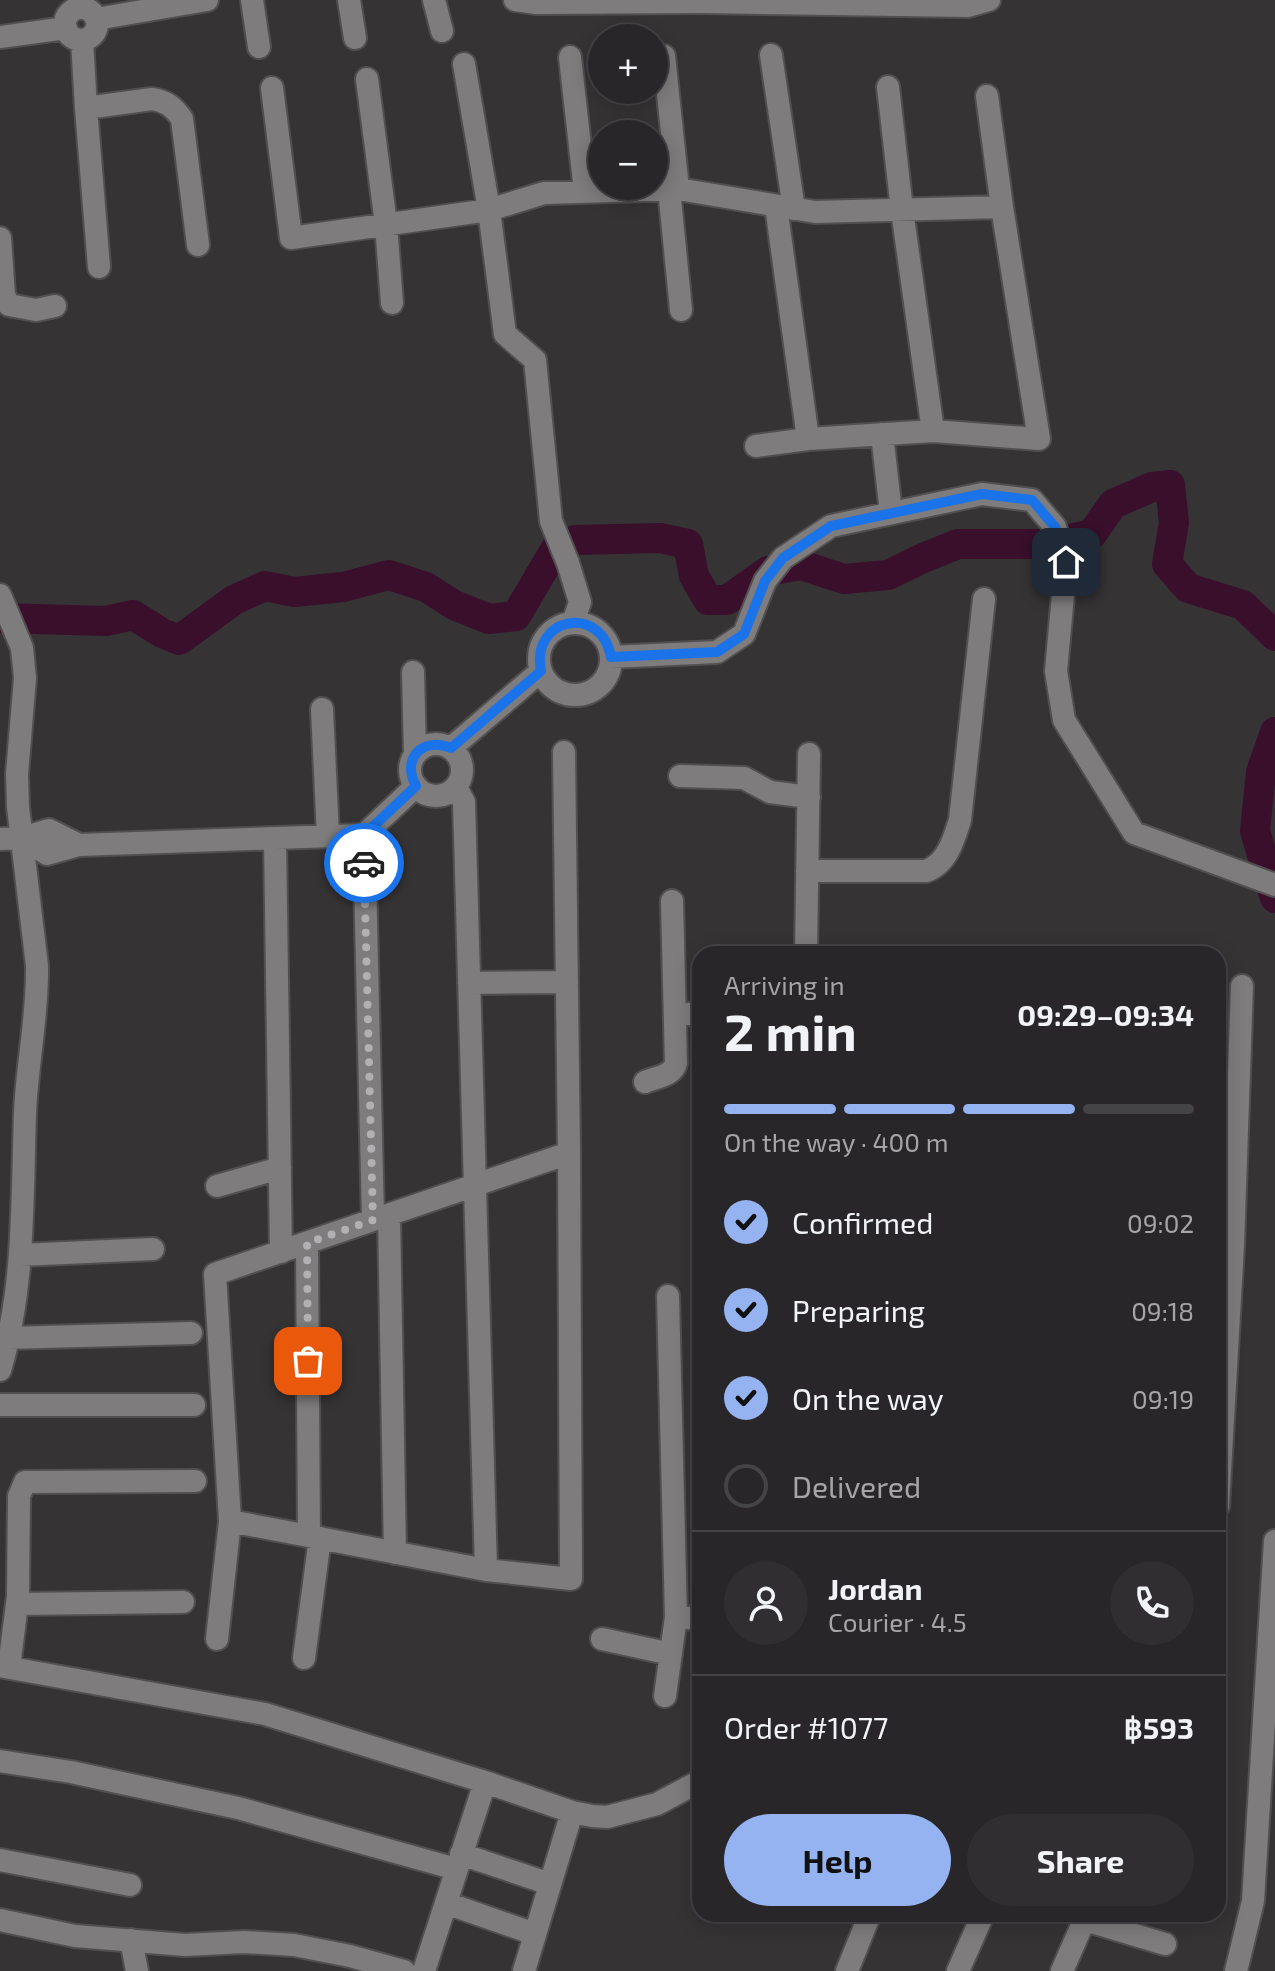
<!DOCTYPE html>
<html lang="en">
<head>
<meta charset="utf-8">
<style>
	body { margin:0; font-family:"Exo 2",sans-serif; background:#302e30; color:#f1f3f6; height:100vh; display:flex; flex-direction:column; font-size:30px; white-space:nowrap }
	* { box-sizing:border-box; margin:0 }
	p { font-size:26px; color:#a5a5a8 }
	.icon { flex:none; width:44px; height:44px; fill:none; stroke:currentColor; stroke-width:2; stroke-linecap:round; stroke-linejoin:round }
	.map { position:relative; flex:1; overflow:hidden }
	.panel { position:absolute; left:692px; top:946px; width:534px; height:976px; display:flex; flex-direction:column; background:#282628; border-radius:24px; box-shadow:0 4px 20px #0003,0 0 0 2px #444345 }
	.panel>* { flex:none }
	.fabs { position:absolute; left:588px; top:24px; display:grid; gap:16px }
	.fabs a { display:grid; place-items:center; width:80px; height:80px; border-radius:50%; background:#282628; box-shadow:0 4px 20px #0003,0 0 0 2px #444345; font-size:40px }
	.pin { position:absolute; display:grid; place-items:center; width:68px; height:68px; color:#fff; margin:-34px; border-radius:16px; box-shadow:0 4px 12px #0006 }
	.courier { position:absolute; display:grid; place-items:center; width:80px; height:80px; margin:-40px; border:6px solid #1a73e8; border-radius:50%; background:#fff; color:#222; box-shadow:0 2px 10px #0007 }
	.overview em { font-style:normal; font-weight:700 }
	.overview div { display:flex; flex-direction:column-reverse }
	.overview { display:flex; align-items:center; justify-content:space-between; height:136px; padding:0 32px }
	h1 { font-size:52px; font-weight:700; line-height:60px }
	.bar { display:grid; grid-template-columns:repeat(4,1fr); gap:12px 8px; align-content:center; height:96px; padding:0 32px }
	.bar i { height:10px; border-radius:6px; background:#444345 }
	.bar .current { background:#95b2f1 }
	.bar p { grid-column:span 4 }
	.line { display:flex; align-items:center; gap:20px; padding:0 32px; border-top:2px solid #444345 }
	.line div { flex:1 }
	.round { display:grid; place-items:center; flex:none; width:84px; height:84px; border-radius:42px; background:#302e30 }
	ol { padding:0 32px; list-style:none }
	li { display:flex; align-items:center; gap:24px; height:88px }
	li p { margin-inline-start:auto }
	li .icon { padding:8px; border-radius:50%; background:#95b2f1; color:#111; stroke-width:4 }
	li:last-child { color:#a5a5a8 }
	li i { width:44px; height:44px; border:4px solid #444345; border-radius:50% }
	.button { display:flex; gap:16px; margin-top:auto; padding:16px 32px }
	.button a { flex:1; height:92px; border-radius:48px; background:#95b2f1; color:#111; font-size:32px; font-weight:700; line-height:92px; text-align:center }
	.button a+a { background:#302e30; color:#f1f3f6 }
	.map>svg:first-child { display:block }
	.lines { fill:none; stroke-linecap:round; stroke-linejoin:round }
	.river { stroke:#390f2c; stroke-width:30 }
	.minor-casing { stroke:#514f50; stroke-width:26 }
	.minor { stroke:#7f7c7d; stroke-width:22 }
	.done { stroke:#b2b0b2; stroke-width:8; stroke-dasharray:0 14.4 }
	.route { stroke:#1a73e8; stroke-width:10 }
</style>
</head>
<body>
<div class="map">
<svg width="1275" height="1971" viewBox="0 0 1275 1971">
	<rect width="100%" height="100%" fill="#363335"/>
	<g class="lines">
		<path class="river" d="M0,618L106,621L133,615L162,633L179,640L234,600L265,586L294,592L343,587L389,575L426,587L454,605L489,619L516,616L556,548L575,540L660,538L688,544L694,576L708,600H727L768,571L801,565L844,579L888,575L923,558L958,544H1048L1092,534L1113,504L1152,487L1170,485L1174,523L1167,564L1188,588L1243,605L1275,636
			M1275,732L1261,772L1255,831L1275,898"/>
		<g class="minor-casing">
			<path id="minor" d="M252,0L259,47
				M349,0L355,38
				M434,0L442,31
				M515,0L536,3L703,2L968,6L989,0
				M65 24a16 16 0 1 1 32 0a16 16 0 1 1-32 0Z
				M96,19L207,0
				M0,37L66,28
				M82,40L86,108L99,267
				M771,55L794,209
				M664,56L678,189
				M570,57L585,191
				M464,64L489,210L505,334L535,360L551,521L568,563L580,602L573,623
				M367,79L386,224L392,303
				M888,87L902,210L933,431
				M272,88L291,238L489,210L544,193L678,189L815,212L1002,207
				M86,108L152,99C166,101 174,107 182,119L198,245
				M669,189L681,310
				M776,206L808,439L933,431L1039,439L1002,207L987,96
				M0,238L4,295L9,305L36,310L55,306
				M882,434L891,513
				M756,446L808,439
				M0,595L22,648L25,678L17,774L18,807L37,966C38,1015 27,1064 25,1113C22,1199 25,1287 0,1370
				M539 659a36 36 0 1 1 72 0a36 36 0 1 1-72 0Z
				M611,657L717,652L744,634L765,581L783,558L831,526L982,494L1032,500L1055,527L1066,562L1056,671L1064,720L1134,833L1275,885
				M413,672L415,755
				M322,709L328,836
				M410 770a26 26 0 1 1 52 0a26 26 0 1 1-52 0Z
				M451,748L541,671
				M680,776L744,778L770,792L809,797
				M456,787L464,802L486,1570
				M364,835L373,1220
				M22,838L47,854L79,845L364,835L416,786
				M275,838L281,1252
				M0,839L22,838L49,830L79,845
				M807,871H926C947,864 954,839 960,820L984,599
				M806,954L809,754
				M469,983L567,982
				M676,1014H700
				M645,1082C657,1077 673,1076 676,1063L672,901
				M217,1186L280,1168
				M389,1215L395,1553
				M307,1243L309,1536
				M20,1255L153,1249
				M7,1338L191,1333
				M0,1405H194
				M1218,1506L1233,1245L1242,986
				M230,1521L486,1570L571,1579L569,1153L564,752
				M17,1604L183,1602
				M676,1617L700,1619
				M217,1639L230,1521L215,1274L569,1153
				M602,1639L671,1654
				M304,1658L320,1538
				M0,1666L265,1714L485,1782L572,1812L592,1816L607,1817L657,1804L700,1781
				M9,1667L18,1596L19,1496L25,1482L195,1481
				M665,1696L676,1617L668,1296
				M0,1761L71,1772L238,1808L456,1869
				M461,1854L550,1884
				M0,1860L130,1885
				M446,1903L535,1934
				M0,1920L75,1936L185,1945L244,1942L294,1945L350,1956L404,1971
				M1085,1920L1165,1944
				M131,1940L137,1971
				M424,1971L485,1782
				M524,1971L572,1812
				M847,1971L870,1914
				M958,1971L981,1919
				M1062,1971L1087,1914
				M1236,1971L1253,1901L1275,1541"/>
		</g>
		<use href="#minor" class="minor"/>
	</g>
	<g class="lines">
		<path class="done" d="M308,1361L307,1243L373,1220L364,863"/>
		<path class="route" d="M364,863V835L416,786C401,759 422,736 451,748L541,671C530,617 601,603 611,657L717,652L744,634L765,581L783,558L831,526L982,494L1032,500L1055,527L1066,562"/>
	</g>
</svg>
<div class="fabs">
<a>+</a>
<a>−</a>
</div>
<div class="pin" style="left:308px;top:1361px;background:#ea580c"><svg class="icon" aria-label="bag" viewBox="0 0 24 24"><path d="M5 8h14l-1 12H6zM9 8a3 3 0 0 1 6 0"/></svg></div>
<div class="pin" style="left:1066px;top:562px;background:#1f2937"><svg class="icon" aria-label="home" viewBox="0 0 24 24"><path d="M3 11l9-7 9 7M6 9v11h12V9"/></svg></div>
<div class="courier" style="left:364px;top:863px"><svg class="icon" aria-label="car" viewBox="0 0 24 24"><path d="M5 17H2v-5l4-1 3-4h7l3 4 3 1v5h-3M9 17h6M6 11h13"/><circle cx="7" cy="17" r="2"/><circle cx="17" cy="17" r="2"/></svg></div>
<section class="panel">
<div class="overview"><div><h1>2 min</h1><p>Arriving in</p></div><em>09:29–09:34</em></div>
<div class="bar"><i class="current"></i><i class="current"></i><i class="current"></i><i></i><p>On the way · 400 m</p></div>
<ol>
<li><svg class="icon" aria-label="check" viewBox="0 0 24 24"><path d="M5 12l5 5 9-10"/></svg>Confirmed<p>09:02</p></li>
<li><svg class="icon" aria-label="check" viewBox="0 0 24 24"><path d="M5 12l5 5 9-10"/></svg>Preparing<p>09:18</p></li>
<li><svg class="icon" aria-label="check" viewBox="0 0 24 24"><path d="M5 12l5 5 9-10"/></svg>On the way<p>09:19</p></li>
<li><i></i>Delivered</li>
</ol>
<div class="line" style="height:144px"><a class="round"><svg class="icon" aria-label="person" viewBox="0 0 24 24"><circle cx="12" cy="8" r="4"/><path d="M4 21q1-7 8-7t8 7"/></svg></a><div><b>Jordan</b><p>Courier · 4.5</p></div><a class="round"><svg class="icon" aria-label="phone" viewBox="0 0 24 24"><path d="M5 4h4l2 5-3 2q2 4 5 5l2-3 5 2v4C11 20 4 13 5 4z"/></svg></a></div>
<div class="line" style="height:104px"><div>Order #1077</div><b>฿593</b></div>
<div class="button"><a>Help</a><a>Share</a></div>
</section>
</div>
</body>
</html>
